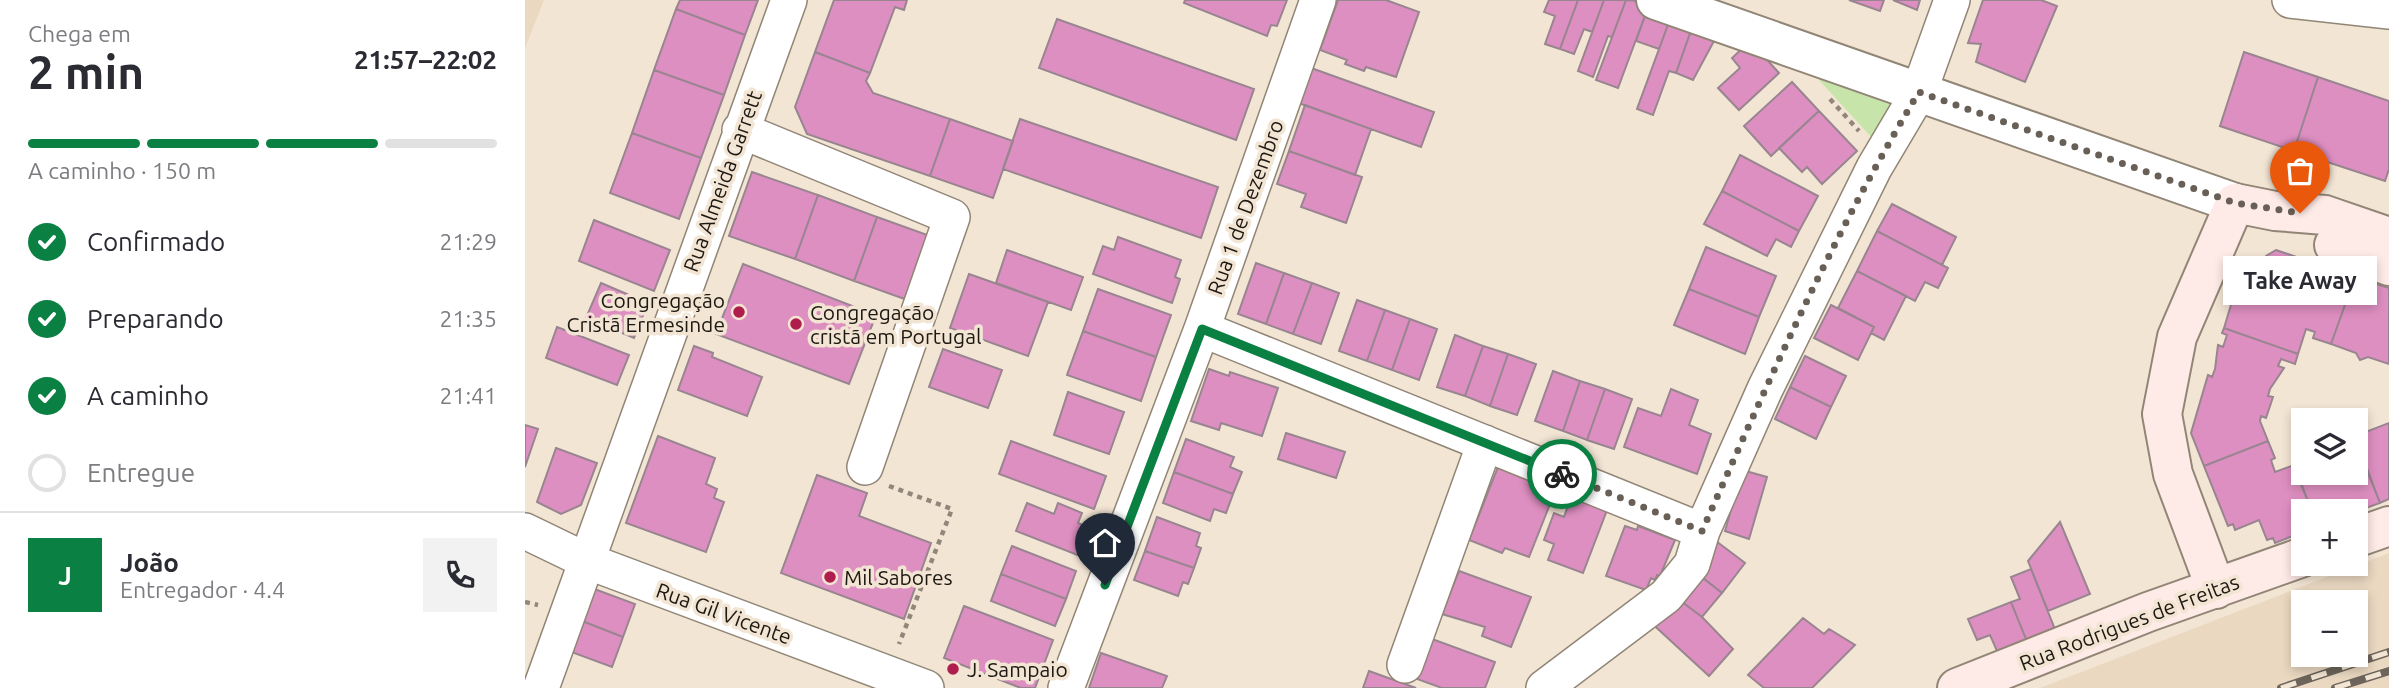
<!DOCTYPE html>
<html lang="pt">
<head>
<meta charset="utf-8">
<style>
	body { margin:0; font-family:Ubuntu,sans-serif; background:#f2f2f3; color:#2b2b33; height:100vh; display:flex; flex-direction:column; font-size:26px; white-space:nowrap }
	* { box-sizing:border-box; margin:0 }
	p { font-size:23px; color:#7c7c81 }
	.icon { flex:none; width:38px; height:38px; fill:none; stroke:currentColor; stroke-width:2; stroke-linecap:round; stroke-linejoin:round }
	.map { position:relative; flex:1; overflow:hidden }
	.panel { display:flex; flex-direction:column; background:#fff; width:525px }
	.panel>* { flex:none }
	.fabs { position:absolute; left:1766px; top:408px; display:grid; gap:14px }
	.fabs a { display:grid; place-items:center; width:77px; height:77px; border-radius:0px; background:#fff; box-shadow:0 4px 10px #0003; font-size:35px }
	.pin { position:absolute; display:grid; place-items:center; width:60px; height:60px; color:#fff; margin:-72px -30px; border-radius:50% 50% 50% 0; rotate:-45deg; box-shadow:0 0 7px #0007 }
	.pin .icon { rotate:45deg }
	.courier { position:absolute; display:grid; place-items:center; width:70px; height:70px; margin:-35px; border:5px solid #0b8043; border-radius:50%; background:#fff; color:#222; box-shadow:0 2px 9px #0007 }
	.bubble { position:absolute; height:49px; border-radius:0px; background:#fff; box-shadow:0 4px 10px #0003; font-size:23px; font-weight:600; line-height:49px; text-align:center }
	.headline em { font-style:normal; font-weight:600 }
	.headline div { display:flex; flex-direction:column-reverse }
	.headline { display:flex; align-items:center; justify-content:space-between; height:119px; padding:0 28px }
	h1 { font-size:46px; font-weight:600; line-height:52px }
	.bar { display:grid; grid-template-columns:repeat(4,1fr); gap:10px 7px; align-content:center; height:84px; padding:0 28px }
	.bar i { height:9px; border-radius:5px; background:#e1e1e2 }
	.bar .active { background:#0b8043 }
	.bar p { grid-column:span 4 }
	.line { display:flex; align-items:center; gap:18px; padding:0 28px; border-top:2px solid #e1e1e2 }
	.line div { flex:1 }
	.round { display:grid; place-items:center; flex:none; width:74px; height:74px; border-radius:0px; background:#f2f2f3 }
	ol { padding:0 28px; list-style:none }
	li { display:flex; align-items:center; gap:21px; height:77px }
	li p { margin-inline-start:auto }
	li .icon { padding:7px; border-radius:50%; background:#0b8043; color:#fff; stroke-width:4 }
	li:last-child { color:#7c7c81 }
	li i { width:38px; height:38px; border:4px solid #e1e1e2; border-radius:50% }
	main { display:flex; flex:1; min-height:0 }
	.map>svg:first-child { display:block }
	.built { fill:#ead8c1; fill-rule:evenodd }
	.green { fill:#c7e5aa }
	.building { fill:#de8fc1; stroke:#988590; stroke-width:2 }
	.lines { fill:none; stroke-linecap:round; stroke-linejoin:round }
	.minor-casing { stroke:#918576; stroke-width:38 }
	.tertiary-casing { stroke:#918576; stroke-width:42 }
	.secondary-casing { stroke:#918576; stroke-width:42 }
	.path { stroke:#90867a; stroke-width:4.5; stroke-dasharray:5 5; stroke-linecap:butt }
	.minor { stroke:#fff; stroke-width:35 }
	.tertiary { stroke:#fff; stroke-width:38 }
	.secondary { stroke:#feeae6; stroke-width:38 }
	.rail-casing { stroke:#6d655b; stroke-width:8 }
	.rail { stroke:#f3e5d4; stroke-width:5; stroke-dasharray:16; stroke-linecap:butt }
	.done { stroke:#686056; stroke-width:7; stroke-dasharray:0 12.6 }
	.route { stroke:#0b8043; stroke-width:9 }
	.poi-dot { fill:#af1d4d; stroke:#f3e5d4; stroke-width:2.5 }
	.labels { text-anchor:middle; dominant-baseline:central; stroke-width:7; stroke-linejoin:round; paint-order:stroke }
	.street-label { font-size:21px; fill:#1d1812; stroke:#f3e5d4 }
	.poi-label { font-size:21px; fill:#1d1812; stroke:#f3e5d4; text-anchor:start }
</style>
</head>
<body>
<main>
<section class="panel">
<div class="headline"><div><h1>2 min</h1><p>Chega em</p></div><em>21:57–22:02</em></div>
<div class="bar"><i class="active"></i><i class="active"></i><i class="active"></i><i></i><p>A caminho · 150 m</p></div>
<ol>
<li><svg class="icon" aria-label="check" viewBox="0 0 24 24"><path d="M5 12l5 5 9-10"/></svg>Confirmado<p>21:29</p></li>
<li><svg class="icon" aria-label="check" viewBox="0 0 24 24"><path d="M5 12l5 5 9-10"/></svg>Preparando<p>21:35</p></li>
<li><svg class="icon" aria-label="check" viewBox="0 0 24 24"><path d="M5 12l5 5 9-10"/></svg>A caminho<p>21:41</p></li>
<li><i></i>Entregue</li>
</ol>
<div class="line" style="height:126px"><b class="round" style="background:#0b8043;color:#fff">J</b><div><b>João</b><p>Entregador · 4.4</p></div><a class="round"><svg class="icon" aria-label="phone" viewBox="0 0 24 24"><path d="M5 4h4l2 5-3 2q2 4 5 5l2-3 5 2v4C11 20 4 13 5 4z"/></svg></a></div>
</section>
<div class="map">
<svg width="1864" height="688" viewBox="0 0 1864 688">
	<rect width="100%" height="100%" fill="#f3e5d4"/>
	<path class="built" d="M0,0H19L0,48Z
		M1864,553V688H1515ZM1778,602H1830V654H1778Z"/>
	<path class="green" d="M1272,56L1369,101L1348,139Z"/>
	<path class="building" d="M155,0H233L220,35L151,9Z
		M309,0H382L379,10L370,7L345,73L290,52Z
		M660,0H762L752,26L746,25L742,36L659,3Z
		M813,0H861L894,12L871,77L841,67L839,71L820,64L822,60L795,50Z
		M1024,0H1053L1035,49L1020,44L1030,16L1019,12Z
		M1053,0H1079L1067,32L1059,29L1049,54L1035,49Z
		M1079,0H1101L1087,37L1083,36L1068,77L1053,71Z
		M1101,0L1125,2L1093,88L1071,80Z
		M1324,0H1359L1355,11Z
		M1368,0H1395L1392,10Z
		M1458,0H1516L1532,6L1500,82L1451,62L1456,44L1443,43Z
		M1125,2L1148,11L1134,49L1111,41Z
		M151,9L220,35L199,95L129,70Z
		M1148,11L1170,19L1151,73L1144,71L1128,115L1112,109Z
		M532,19L729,89L711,140L514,68Z
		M1170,19L1196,28L1168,80L1151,73Z
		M1222,44L1234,51L1254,73L1214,110L1193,88L1215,68L1207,58Z
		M290,52L345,73L341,81L348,93L425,119L405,176L282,134L270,107Z
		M1719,52L1793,77L1769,151L1695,126Z
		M775,64L909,112L896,147L762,99Z
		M129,70L199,95L176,158L107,133Z
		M1793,77L1864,101V169L1860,181L1769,151Z
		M1267,82L1294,111L1246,156L1219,126Z
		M780,105L846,129L830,175L764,151Z
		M1294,111L1332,151L1297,184L1282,167L1277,172L1254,148Z
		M425,119L488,141L468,198L405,176Z
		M495,119L693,187L676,238L478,169Z
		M107,133L176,158L154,219L85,193Z
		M764,151L837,177L821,223L776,207L781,194L752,184Z
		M1215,155L1293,196L1274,231L1197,191Z
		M227,172L293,195L270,259L204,236Z
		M1197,191L1274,231L1266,247L1251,239L1242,256L1179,224Z
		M293,195L352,217L329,281L270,259Z
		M1367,204L1431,237L1417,265L1352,231Z
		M352,217L408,237L385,301L329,281Z
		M69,220L145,250L129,291L54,261Z
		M1352,231L1423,268L1413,288L1400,282L1390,301L1332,271Z
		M593,237L656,260L650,277L655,279L647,303L568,274L578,246L589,250Z
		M1181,247L1251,276L1234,317L1164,289Z
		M482,250L558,277L546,310L471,283Z
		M1751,250L1807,269L1805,272L1810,274L1812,270L1830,277L1806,344L1788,338L1790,332L1781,329L1773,354L1699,328L1715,275L1718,270L1734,276L1741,256Z
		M731,263L759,273L741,324L713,314Z
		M218,264L351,315L324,384L191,334Z
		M1332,271L1381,296L1359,340L1346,333L1349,327L1313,308Z
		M759,273L787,283L768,334L741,324Z
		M444,274L523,302L503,356L425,328Z
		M1830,277L1864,288V364L1843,357L1835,360L1831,353L1806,344Z
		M76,283L123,303L109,338L61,318Z
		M787,283L814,293L796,344L768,334Z
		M573,289L646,315L631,357L558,331Z
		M1164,289L1234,317L1220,354L1149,325Z
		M832,300L860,310L842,361L814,351Z
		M1306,305L1349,327L1333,360L1289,338Z
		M860,310L885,319L867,370L842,361Z
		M885,319L912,329L894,380L867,370Z
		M32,327L104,355L92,385L21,358Z
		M1699,328L1773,354L1770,364L1756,359L1753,366L1759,368L1745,389L1743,396L1748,397L1741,418L1736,416L1735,421L1743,441L1679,466L1666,433L1683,375L1687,377L1690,369L1693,345L1698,347L1702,335L1697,333Z
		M558,331L631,357L616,401L542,375Z
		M930,335L958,346L940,396L912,387Z
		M169,346L188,353L187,357L237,377L222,416L153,390Z
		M958,346L983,354L965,406L940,396Z
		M418,349L477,370L463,408L404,387Z
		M983,354L1011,364L992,415L965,406Z
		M1280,356L1321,376L1306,407L1265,387Z
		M684,369L704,376L705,372L753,388L737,436L696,423L694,430L666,421Z
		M1028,371L1055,381L1038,431L1010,421Z
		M1055,381L1080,389L1062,440L1038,431Z
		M1265,387L1306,407L1291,439L1250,419Z
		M1080,389L1107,399L1089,449L1062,440Z
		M1146,389L1173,400L1164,425L1186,434L1172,474L1099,447L1113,408L1136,416Z
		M543,392L599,412L584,454L529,435Z
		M1864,423V499L1855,503L1830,436Z
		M0,425L13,429L0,467Z
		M761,433L820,452L811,478L753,459Z
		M133,436L190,458L181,484L192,489L189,498L199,502L181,552L101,523Z
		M661,439L709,457L705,467L717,472L708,494L649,472Z
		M486,441L581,476L569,509L474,474Z
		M1743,441L1750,458L1746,460L1750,472L1769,465L1787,511H1778V532L1750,543L1748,538L1742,540L1734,520L1710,530L1708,524L1703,526L1679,466Z
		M1830,441L1855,503L1830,512L1787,511L1767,463L1778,459V472H1830Z
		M31,448L72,463L56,505L36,514L12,502Z
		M973,467L1031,489L1004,557L980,548L977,553L944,540Z
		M1217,470L1242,477L1224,539L1200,531Z
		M649,472L708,494L701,513L689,509L685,521L638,503Z
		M292,475L342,493L334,516L406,543L379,619L256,573Z
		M1046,497L1082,510L1058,573L1023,560L1029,544L1019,540L1029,513L1039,517Z
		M502,503L529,514L533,503L557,513L553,523L565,528L555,556L491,531Z
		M632,517L675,533L671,546L676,548L669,568L620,551Z
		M1535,522L1565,594L1523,611L1503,561Z
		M1100,526L1112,530L1113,526L1150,540L1135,576L1132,575L1130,580L1126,578L1121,590L1081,576Z
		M1191,541L1220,563L1197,593L1168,570Z
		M487,546L551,571L541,599L476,574Z
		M620,551L669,568L663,584L658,582L653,596L609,580Z
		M1506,569L1533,637L1505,649L1486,602L1495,599L1486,577Z
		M1168,570L1197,593L1177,617L1148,595Z
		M934,571L1006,597L986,647L957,636L960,627L917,614Z
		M476,574L541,599L530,626L466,601Z
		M64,587L110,604L98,637L52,619Z
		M1148,595L1177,617L1208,649L1184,676L1122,619Z
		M1486,602L1505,649L1476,660L1465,635L1452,640L1443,619Z
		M439,606L528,640L510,688H496L419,658Z
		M1278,618L1299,634L1304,629L1330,645L1287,688H1239L1223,675Z
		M52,619L98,637L87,667L41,650Z
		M907,639L970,662L960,688H917L892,679Z
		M576,653L642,676L637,688H564Z
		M844,671L891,688H838Z"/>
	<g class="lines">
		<g class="minor-casing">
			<path id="minor" d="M1765,0L1864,11
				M215,130L427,217L340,467
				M677,329L1177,531
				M0,531L62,561L401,688
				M880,665L960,443
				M16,688L264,0
				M541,688L677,329L793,0
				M1019,688L1141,596L1167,564L1177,531L1240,389L1349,168L1394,92L1427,0"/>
		</g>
		<g class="tertiary-casing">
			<path id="tertiary" d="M1131,0L1710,203"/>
		</g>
		<g class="secondary-casing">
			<path id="secondary" d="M1809,245L1864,266
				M1830,538L1864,526
				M1691,589L1648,474L1637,414L1652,337L1710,203L1750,211L1800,215L1864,237
				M1432,688L1623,612L1778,557"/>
		</g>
		<path class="path" d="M1305,99L1334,131
			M364,486L427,509L374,644
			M0,602L13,605"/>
		<use href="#minor" class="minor"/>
		<use href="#tertiary" class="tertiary"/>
		<use href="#secondary" class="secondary"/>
		<g class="rail-casing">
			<path id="rail" d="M1756,688L1864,652
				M1810,688L1864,671"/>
		</g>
		<use href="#rail" class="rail"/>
	</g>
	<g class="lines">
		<path class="done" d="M1037,474L1177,531C1243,382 1309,232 1394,92L1710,203L1775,213"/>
		<path class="route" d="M580,585L677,329L1037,474"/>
	</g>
	<g class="poi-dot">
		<circle cx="214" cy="312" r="7"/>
		<circle cx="271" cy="324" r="7"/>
		<circle cx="305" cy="577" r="7"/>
		<circle cx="428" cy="669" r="7"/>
	</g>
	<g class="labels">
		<g class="street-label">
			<text transform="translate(197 181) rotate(-70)">Rua Almeida Garrett</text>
			<text transform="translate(720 207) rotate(-70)">Rua 1 de Dezembro</text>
			<text transform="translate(199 613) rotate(20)">Rua Gil Vicente</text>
			<text transform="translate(1604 622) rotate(-21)">Rua Rodrigues de Freitas</text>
		</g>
		<g class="poi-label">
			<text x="200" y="300" text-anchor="end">Congregação<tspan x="200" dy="24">Cristã Ermesinde</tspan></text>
			<text x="285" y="312">Congregação<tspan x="285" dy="24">cristã em Portugal</tspan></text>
			<text x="319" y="577">Mil Sabores</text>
			<text x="442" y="669">J. Sampaio</text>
		</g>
	</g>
</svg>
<div class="fabs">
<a><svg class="icon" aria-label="layers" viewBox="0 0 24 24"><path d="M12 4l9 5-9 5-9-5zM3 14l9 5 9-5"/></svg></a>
<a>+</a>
<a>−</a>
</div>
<div class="pin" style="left:1775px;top:213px;background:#ea580c"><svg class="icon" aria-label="bag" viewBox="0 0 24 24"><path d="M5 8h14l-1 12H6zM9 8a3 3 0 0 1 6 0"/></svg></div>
<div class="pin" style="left:580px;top:585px;background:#1f2937"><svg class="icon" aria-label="home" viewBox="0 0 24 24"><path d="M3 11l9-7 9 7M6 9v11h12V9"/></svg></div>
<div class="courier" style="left:1037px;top:474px"><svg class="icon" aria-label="bike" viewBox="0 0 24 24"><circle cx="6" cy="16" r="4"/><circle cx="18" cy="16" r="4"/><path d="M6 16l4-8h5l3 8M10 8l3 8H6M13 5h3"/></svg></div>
<div class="bubble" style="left:1698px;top:256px;width:154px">Take Away</div>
</div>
</main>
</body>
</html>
